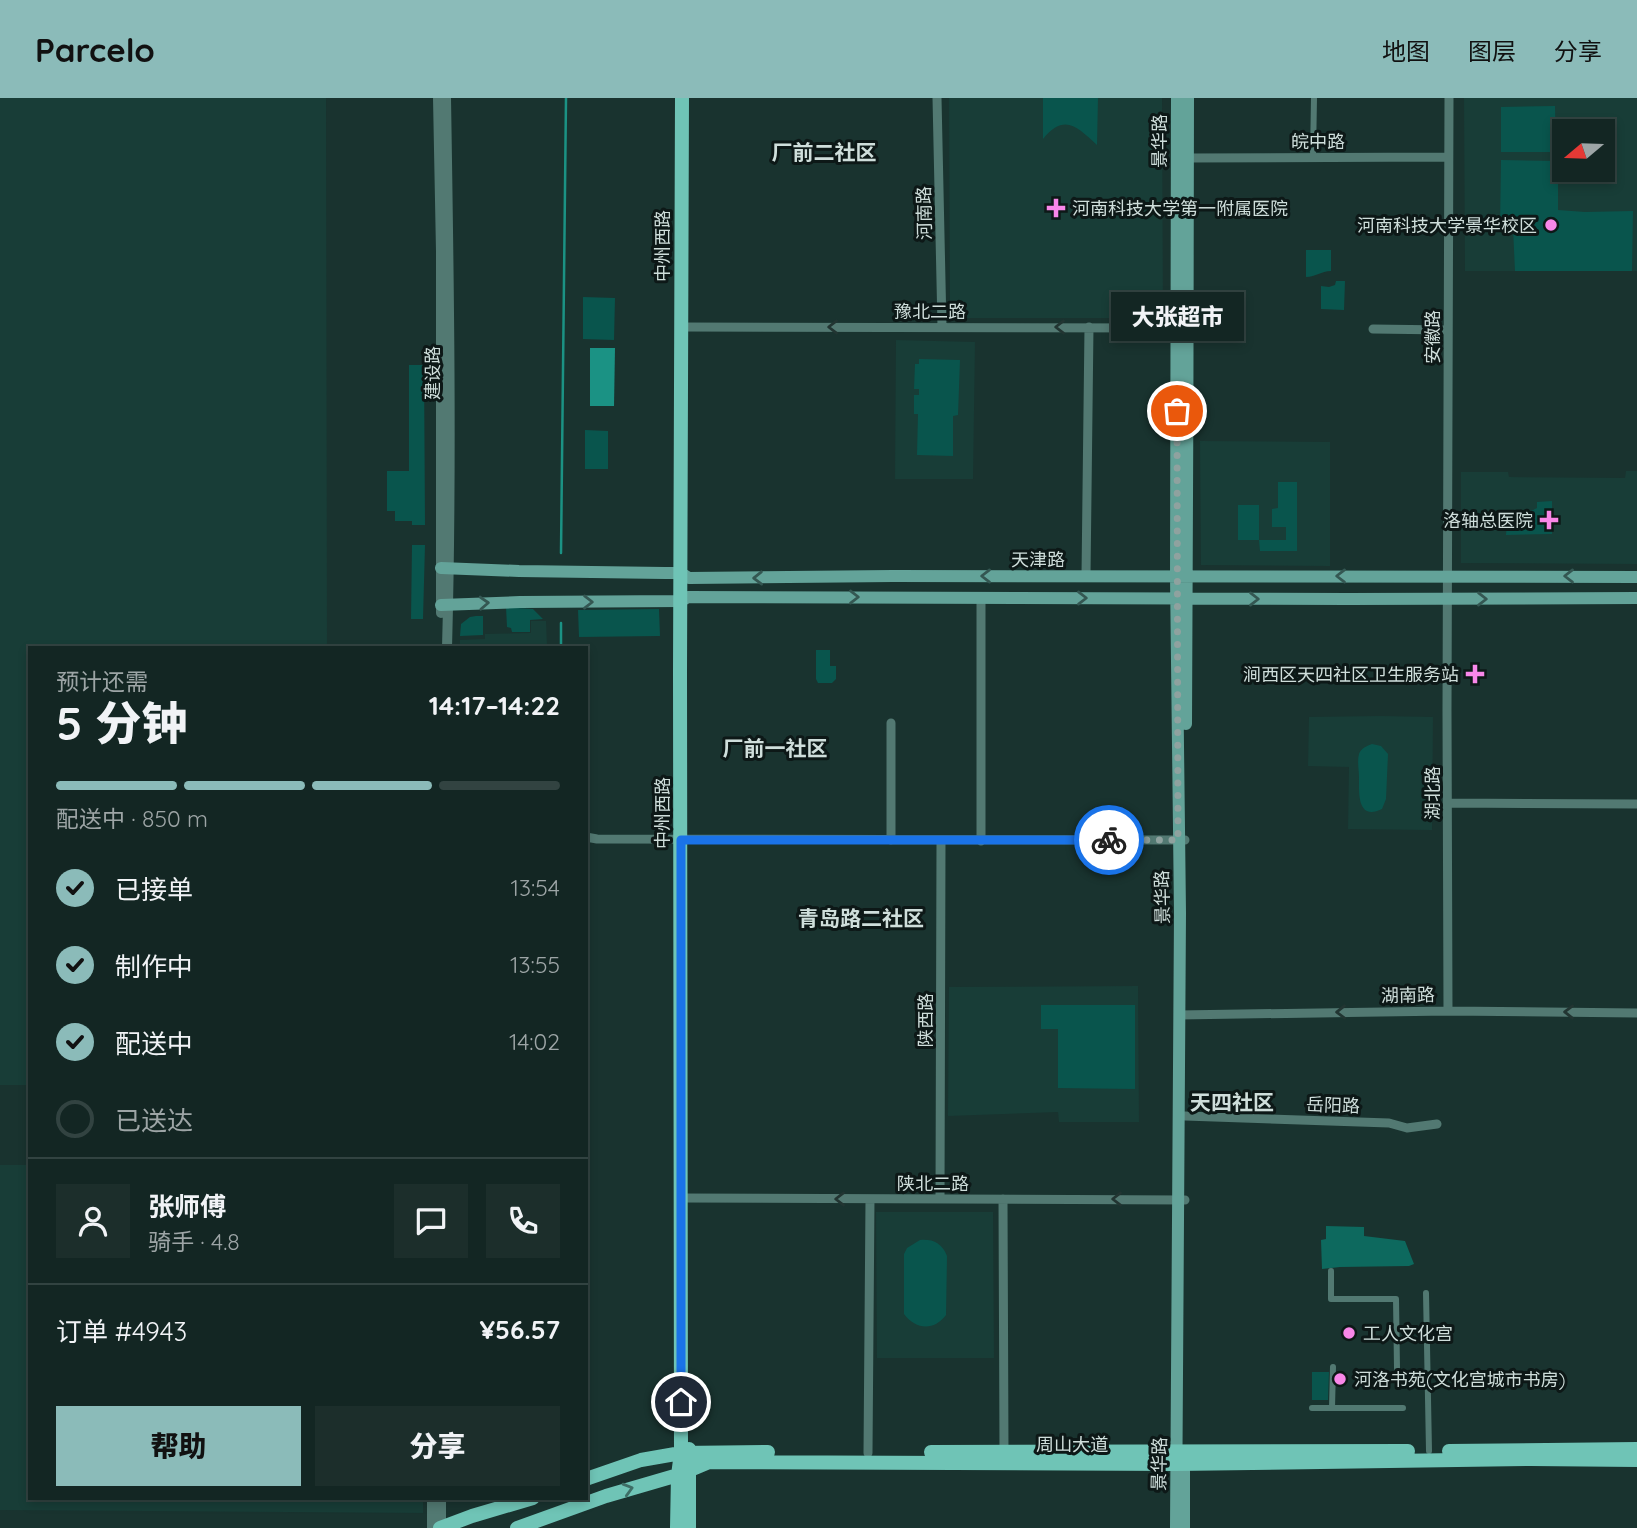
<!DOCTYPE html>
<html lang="zh">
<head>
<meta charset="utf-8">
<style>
	body { margin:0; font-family:Quicksand,"Noto Sans SC",sans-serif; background:#1c2e2b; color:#f1f3f6; height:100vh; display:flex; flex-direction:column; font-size:26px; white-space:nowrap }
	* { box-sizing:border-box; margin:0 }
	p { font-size:23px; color:#9da5a6 }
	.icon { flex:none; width:38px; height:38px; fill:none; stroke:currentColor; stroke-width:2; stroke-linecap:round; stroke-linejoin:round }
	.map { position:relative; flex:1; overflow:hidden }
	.sheet { position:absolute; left:28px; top:548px; width:560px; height:854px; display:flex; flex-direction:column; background:#132623; border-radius:0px; box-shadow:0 4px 10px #0003,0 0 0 2px #324341 }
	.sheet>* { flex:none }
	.needle { width:46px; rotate:251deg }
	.buttons { position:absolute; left:1552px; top:21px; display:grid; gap:14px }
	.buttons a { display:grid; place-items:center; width:63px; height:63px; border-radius:0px; background:#132623; box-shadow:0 4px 10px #0003,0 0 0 2px #324341; font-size:35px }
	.pin { position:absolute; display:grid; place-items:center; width:60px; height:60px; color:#fff; margin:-30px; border:4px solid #fff; border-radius:50%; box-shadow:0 2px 7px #0007 }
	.courier { position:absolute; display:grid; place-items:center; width:70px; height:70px; margin:-35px; border:5px solid #1a73e8; border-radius:50%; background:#fff; color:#222; box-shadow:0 2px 9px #0007 }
	.bubble { position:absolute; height:49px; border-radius:0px; background:#132623; box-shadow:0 4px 10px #0003,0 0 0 2px #324341; font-size:23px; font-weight:800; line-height:49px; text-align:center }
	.summary em { font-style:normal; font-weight:800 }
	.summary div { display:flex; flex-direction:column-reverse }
	.summary { display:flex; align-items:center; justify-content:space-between; height:119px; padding:0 28px }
	h1 { font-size:46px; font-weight:800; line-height:52px }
	.bar { display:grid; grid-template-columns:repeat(4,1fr); gap:10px 7px; align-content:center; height:84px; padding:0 28px }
	.bar i { height:9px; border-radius:5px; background:#324341 }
	.bar .active { background:#8bbbb9 }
	.bar p { grid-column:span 4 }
	.line { display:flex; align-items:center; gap:18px; padding:0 28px; border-top:2px solid #324341 }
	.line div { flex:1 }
	.round { display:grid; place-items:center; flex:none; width:74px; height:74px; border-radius:0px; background:#1c2e2b }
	ol { padding:0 28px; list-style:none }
	li { display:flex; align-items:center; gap:21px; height:77px }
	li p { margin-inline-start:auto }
	li .icon { padding:7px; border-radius:50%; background:#8bbbb9; color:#111; stroke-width:4 }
	li:last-child { color:#9da5a6 }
	li i { width:38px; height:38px; border:4px solid #324341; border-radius:50% }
	.action { display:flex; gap:14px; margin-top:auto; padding:14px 28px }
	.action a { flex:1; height:80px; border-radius:0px; background:#8bbbb9; color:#111; font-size:28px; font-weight:800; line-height:80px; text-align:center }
	.action a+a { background:#1c2e2b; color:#f1f3f6 }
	header { display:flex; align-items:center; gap:42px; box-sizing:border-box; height:98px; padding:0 35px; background:#8bbbb9; color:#111 }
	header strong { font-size:33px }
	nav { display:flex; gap:38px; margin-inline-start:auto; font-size:24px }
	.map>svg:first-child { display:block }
	.built { fill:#183d37; fill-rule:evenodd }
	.green { fill:#09554d }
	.forest { fill:#0d695e }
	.water { fill:#1b9284 }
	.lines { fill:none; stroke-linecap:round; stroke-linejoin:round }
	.stream { stroke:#1b9284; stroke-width:2.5 }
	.pedestrian { stroke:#527972; stroke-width:6 }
	.minor { stroke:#527972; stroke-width:9 }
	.tertiary { stroke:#527972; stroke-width:10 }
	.secondary { stroke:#63a399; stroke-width:12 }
	.primary { stroke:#6fc4b6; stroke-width:14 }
	.oneway { stroke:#223532 }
	.oneway2 { stroke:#345752 }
	.oneway3 { stroke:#3e6e66 }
	.done { stroke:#8fa29f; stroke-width:7; stroke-dasharray:0 12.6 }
	.route { stroke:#1a73e8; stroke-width:9 }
	.poi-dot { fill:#f987e9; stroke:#0d1817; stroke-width:2.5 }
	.labels { text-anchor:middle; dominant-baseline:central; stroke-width:6; stroke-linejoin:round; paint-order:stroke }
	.street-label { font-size:18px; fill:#cfdedb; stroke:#0d1817 }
	.poi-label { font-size:18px; fill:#cfdedb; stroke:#0d1817; text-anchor:start }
	.quarter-label { font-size:21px; font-weight:bold; fill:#cfdedb; stroke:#0d1817 }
</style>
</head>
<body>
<header>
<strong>Parcelo</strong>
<nav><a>地图</a><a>图层</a><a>分享</a></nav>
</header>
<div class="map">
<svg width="1637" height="1430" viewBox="0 0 1637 1430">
	<rect width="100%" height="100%" fill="#19332f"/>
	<path class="built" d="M0,0H326L327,549L30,550V987H0Z
		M949,0H1162L1163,220H950Z
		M1464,0H1637V173H1465ZM1564,33H1603V72H1564Z
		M896,242L975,244L973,381H895Z
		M1200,343L1330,344V468L1201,467Z
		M1626,373H1637V466L1461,465V374H1508L1509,379L1625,380Z
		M531,523H546L547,547L535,548V550L460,549V542L485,541V536L531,535Z
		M1380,618L1433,619L1432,732L1348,731L1349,669L1308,668L1309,619Z
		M1138,888L1139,1024H1059L1058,1014L948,1018L949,889Z
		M0,1067H30V1400H423V1415L0,1412Z
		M876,1114H993L994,1260H877Z"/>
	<path class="green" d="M1043,0H1098L1097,47C1078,30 1065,14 1043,41Z
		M1555,8L1556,54H1501V9Z
		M1501,62L1558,63V112L1585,114L1633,113L1632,173H1515L1513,130H1500Z
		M1306,152H1331V173C1321,173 1316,179 1306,179Z
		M1336,183H1345L1344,212L1321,211V188L1329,189L1335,187Z
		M583,199L615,200L614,242L583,241Z
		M919,261L960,262L958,317L953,318V358L917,357L918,316H914V297H919V291H914L915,266H919Z
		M409,267H424L425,427H412V423H395V413H387V373H409Z
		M585,332L608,333V371H585Z
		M1278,384H1297V453H1260L1259,442H1238V407H1259V442H1286V429H1272V411L1278,410Z
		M1552,403V436L1506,437L1507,424H1524L1531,413L1537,410V404Z
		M412,447H425L423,521H411Z
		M506,509L533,511L543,521L530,522V534H512L511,530L507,529Z
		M659,511L660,538L579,539L578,512Z
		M476,518H483V537L460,538L461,526L470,519Z
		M816,552H830V568H836V581L832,585H818L816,581Z
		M1372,646L1381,648L1388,656L1386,701L1382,711C1357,723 1359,695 1359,679C1359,672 1357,663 1359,656C1361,650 1367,648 1372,646Z
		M1041,907H1135V991L1058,990V931H1041Z
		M920,1142C933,1141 942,1145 947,1158L946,1217C934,1233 916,1232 904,1216V1156L907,1150Z
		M1312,1274H1329L1328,1302H1312Z"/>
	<path class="forest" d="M1326,1128L1364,1129V1138L1405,1143L1414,1166L1409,1168L1340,1169L1322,1171L1321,1142L1326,1141Z"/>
	<path class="water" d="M590,250H615L614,308H590Z"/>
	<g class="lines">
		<path class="stream" d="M561,455L566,0
			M561,525V550"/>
		<path class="pedestrian" d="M1313,58L1314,0
			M1331,1173V1201H1396L1397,1270
			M1426,1195L1429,1353
			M1312,1310H1403
			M1332,1310L1333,1269"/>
		<path class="minor" d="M937,0L942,229
			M1188,60L1448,59
			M682,229L1177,230
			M1373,231L1447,232
			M1086,478L1089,229
			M1447,705L1637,706
			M586,739L597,741L1185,742
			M891,742V625
			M981,743V500
			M1448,913L1447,613L1449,0
			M1179,917L1448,913L1637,915
			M1185,1018L1389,1025L1407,1030L1437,1026
			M681,1100L1185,1102
			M940,1101L941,743
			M1003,1101L1004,1354
			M868,1355L870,1101"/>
		<path class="tertiary" d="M438,0L441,154V515
			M446,0C449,183 452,366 447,550
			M432,1430V1400
			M441,1430V1400"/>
		<path class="secondary" d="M441,470L519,473L665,475H681L689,480L893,478L1637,479
			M441,507L520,504L681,503L688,499L1348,501L1637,500
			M1186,626C1187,417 1188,209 1188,0
			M1184,1358V1430
			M1176,1430L1180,815L1176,479L1177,0"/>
		<path class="primary" d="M1449,1353L1637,1351
			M931,1354L1408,1353
			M586,1381L641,1362L681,1355L768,1354
			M440,1430L472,1418L533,1400
			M517,1430L606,1398L678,1377L709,1364L1175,1366L1531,1361L1637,1362
			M677,1430L678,1377L681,1355L680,575L682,0
			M689,1430V1351"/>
	</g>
	<defs><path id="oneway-chevron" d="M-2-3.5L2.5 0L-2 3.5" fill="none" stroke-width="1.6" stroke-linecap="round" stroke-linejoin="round" transform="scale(1.75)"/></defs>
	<g class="oneway">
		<use href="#oneway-chevron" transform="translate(833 229) rotate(-180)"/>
		<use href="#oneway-chevron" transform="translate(1060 229) rotate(-180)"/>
		<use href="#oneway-chevron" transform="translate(1341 914) rotate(179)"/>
		<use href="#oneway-chevron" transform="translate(1569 914) rotate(-179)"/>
		<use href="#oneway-chevron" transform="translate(840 1101) rotate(-180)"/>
		<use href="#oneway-chevron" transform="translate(1117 1101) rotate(-180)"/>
	</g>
	<g class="oneway2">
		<use href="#oneway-chevron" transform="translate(986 478) rotate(180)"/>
		<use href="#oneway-chevron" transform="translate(1341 478) rotate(180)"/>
		<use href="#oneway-chevron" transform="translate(1569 478) rotate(180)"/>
		<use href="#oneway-chevron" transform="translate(758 480) rotate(179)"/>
		<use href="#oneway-chevron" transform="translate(854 499)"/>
		<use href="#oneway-chevron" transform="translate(1082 500)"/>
		<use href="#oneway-chevron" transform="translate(1254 501)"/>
		<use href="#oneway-chevron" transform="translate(1482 501)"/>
		<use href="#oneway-chevron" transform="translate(588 504)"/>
		<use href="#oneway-chevron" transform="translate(484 505) rotate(-3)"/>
	</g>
	<use class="oneway3" href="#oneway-chevron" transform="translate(628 1391) rotate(-16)"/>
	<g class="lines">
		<path class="done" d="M1109,742H1178L1177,313"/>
		<path class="route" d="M681,1304V742H1109"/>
	</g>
	<g class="poi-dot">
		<path d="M1052.5 99.5h7v7h7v7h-7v7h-7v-7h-7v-7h7z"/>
		<circle cx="1551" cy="127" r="7"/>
		<path d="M1545.5 411.5h7v7h7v7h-7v7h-7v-7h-7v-7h7z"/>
		<path d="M1471.5 565.5h7v7h7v7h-7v7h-7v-7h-7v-7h7z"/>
		<circle cx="1349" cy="1235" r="7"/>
		<circle cx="1340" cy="1281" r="7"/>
	</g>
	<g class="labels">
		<g class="street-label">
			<text transform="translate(1159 43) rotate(-90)">景华路</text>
			<text x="1318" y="43">皖中路</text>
			<text transform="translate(924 115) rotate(-91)">河南路</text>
			<text transform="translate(662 148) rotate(-90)">中州西路</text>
			<text x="930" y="213">豫北二路</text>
			<text transform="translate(1432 239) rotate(-90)">安徽路</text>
			<text transform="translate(432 275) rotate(-90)">建设路</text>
			<text x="1038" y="461">天津路</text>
			<text transform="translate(1432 695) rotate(-90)">湖北路</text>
			<text transform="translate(662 715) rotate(-90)">中州西路</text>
			<text transform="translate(1162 799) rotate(-91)">景华路</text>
			<text transform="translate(1408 897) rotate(-1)">湖南路</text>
			<text transform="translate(925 922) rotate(-90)">陕西路</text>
			<text transform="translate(1333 1007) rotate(2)">岳阳路</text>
			<text x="933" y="1085">陕北二路</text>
			<text x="1072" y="1346">周山大道</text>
			<text transform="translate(1159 1366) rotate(-89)">景华路</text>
		</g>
		<g class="poi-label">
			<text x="1072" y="110">河南科技大学第一附属医院</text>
			<text x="1537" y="127" text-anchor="end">河南科技大学景华校区</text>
			<text x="1533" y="422" text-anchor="end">洛轴总医院</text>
			<text x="1459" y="576" text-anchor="end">涧西区天四社区卫生服务站</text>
			<text x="1363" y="1235">工人文化宫</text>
			<text x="1354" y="1281">河洛书苑(文化宫城市书房)</text>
		</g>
		<g class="quarter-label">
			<text x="824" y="54">厂前二社区</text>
			<text x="775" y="650">厂前一社区</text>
			<text x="861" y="820">青岛路二社区</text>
			<text x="1232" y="1004">天四社区</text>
		</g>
	</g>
</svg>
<div class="buttons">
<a><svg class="needle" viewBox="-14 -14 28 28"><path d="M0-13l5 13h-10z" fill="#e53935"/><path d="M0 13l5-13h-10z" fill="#9da5a6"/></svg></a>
</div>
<div class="pin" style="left:1177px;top:313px;background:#ea580c"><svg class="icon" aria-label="bag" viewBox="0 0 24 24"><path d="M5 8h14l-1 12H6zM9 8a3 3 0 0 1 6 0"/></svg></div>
<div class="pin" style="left:681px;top:1304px;background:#1f2937"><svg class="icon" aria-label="home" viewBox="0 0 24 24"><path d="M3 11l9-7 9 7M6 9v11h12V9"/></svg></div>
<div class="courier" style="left:1109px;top:742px"><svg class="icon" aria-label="bike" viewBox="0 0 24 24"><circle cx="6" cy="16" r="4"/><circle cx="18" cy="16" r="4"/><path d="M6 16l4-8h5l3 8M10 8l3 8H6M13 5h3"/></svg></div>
<div class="bubble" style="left:1111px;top:194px;width:133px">大张超市</div>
<section class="sheet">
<div class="summary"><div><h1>5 分钟</h1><p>预计还需</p></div><em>14:17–14:22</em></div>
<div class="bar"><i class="active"></i><i class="active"></i><i class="active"></i><i></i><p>配送中 · 850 m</p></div>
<ol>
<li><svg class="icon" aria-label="check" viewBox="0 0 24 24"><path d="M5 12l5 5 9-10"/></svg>已接单<p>13:54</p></li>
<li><svg class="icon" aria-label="check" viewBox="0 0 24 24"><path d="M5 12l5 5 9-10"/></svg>制作中<p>13:55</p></li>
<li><svg class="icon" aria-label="check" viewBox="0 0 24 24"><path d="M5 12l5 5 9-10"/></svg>配送中<p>14:02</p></li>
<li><i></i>已送达</li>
</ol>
<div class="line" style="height:126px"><a class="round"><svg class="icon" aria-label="person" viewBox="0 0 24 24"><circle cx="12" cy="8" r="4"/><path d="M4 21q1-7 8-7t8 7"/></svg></a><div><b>张师傅</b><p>骑手 · 4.8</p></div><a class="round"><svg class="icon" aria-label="chat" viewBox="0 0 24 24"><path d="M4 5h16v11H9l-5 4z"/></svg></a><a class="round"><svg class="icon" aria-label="phone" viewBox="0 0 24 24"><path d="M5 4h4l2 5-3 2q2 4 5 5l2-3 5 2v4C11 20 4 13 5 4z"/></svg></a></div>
<div class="line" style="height:91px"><div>订单 #4943</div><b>¥56.57</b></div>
<div class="action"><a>帮助</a><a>分享</a></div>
</section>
</div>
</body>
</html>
